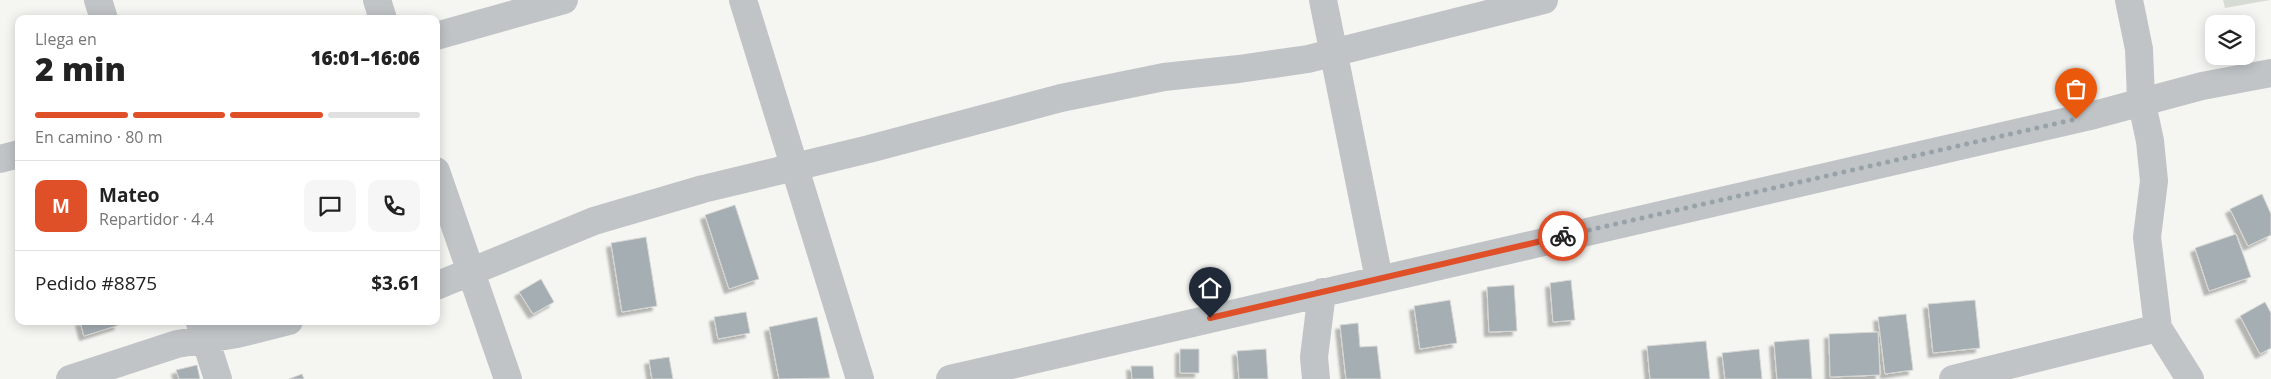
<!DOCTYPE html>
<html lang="es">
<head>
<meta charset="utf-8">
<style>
	body { margin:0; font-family:"Open Sans",sans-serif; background:#f6f6f6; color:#222; height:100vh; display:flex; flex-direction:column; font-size:19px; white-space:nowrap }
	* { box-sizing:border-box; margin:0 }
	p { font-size:16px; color:#767676 }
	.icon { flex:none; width:28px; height:28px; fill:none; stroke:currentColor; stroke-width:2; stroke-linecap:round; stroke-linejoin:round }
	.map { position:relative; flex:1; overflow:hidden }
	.panel { position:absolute; left:15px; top:15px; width:425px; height:310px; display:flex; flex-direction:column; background:#fff; border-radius:10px; box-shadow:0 2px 12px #0003 }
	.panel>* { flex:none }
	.tools { position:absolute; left:2205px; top:15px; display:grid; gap:10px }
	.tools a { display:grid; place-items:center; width:50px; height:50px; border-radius:10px; background:#fff; box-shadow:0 2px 12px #0003; font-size:25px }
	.pin { position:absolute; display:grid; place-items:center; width:42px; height:42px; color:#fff; margin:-51px -21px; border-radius:50% 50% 50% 0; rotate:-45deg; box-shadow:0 0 5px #0007 }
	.pin .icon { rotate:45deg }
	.courier { position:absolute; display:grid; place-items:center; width:50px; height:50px; margin:-25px; border:4px solid #df4f28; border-radius:50%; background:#fff; color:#222; box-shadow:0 1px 6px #0007 }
	.overview em { font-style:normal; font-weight:800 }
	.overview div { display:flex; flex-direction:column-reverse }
	.overview { display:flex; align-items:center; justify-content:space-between; height:85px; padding:0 20px }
	h1 { font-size:32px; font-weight:800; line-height:38px }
	.bar { display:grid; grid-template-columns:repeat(4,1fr); gap:8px 5px; align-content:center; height:60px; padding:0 20px }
	.bar i { height:6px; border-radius:4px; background:#e0e0e0 }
	.bar .current { background:#df4f28 }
	.bar p { grid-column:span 4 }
	.line { display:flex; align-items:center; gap:12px; padding:0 20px; border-top:1px solid #e0e0e0 }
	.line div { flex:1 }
	.round { display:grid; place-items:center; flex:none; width:52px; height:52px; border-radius:10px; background:#f6f6f6 }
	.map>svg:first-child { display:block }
	.green { fill:#d6dcd3 }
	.building { fill:#a5aeb3; stroke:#d7d7d4; filter:url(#shadow) }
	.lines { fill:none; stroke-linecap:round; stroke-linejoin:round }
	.minor { stroke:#c0c4c7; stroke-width:28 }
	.done { stroke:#97a2a9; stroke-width:5; stroke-dasharray:0 9 }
	.route { stroke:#df4f28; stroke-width:6 }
</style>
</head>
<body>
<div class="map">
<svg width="2271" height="379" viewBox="0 0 2271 379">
	<defs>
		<filter id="shadow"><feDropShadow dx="-4.5" dy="4.5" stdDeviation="1" flood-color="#0004"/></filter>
	</defs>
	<rect width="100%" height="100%" fill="#f5f5f2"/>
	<path class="green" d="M2223,0H2270L2225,8Z"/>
	<path class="building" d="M2262,194L2271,214V235L2248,246L2230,209Z
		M735,205L759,279L729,289L705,215Z
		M2236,234L2251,277L2209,291L2195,248Z
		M646,237L657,306L622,312L611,243Z
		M541,279L554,302L533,314L519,292Z
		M1571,280L1575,320L1553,322L1550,283Z
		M1514,285L1517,331L1489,332L1487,287Z
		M1450,300L1457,343L1420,349L1414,306Z
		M1975,300L1980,348L1933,353L1928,304Z
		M2265,302L2271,313V348L2260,354L2240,316Z
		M746,312L750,333L718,339L714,317Z
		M1906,314L1913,370L1885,374L1878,317Z
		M817,317L830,378L779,379L769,327Z
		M80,321H117L119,325L84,336Z
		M1358,323L1360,347L1377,346L1381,379H1346L1340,325Z
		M1878,332L1880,375L1830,377L1829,334Z
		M1809,339L1812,379H1777L1774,342Z
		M1706,341L1710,379H1650L1647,346Z
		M1180,349H1199V373H1180Z
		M1266,349L1268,379H1239L1237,351Z
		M1759,349L1762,379H1725L1722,353Z
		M669,357L673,379H652L649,360Z
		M197,365L200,379H179L176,370Z
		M1131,366H1153L1154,379H1132Z
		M302,374L304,379H289Z"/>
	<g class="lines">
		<path class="minor" d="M98,0L104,19
			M377,0L383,19
			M743,0L860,379
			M1323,0L1379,279
			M2129,0L2139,49L2141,99L2150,141L2154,181L2147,237L2158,328L2190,379
			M436,36L564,0
			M0,159L19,154
			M436,171L508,379
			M436,286L594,221L703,189L869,149L1061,98L1164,77L1239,69L1308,59L1544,0
			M200,323L218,379
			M70,379L177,344L237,334L289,321
			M950,379L2094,115L2202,86L2271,73
			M1316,379L1314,357L1322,292
			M1953,379L2158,328"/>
	</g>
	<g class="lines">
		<path class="done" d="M1563,236L2076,119"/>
		<path class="route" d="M1210,318L1563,236"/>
	</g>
</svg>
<div class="tools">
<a><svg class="icon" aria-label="layers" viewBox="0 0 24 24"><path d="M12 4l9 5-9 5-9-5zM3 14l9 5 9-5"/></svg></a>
</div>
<div class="pin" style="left:2076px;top:119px;background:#ea580c"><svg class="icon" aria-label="bag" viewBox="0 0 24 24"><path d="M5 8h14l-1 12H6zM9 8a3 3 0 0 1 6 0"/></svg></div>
<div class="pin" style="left:1210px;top:318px;background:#1f2937"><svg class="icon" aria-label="home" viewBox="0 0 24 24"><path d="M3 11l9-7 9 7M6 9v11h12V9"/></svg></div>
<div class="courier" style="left:1563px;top:236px"><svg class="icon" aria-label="bike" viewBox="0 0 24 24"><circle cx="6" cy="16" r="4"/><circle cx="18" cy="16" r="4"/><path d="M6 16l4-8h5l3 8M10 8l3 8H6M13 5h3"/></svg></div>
<section class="panel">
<div class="overview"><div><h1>2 min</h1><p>Llega en</p></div><em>16:01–16:06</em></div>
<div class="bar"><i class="current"></i><i class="current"></i><i class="current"></i><i></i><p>En camino · 80 m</p></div>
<div class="line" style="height:90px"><b class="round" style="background:#df4f28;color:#fff">M</b><div><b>Mateo</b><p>Repartidor · 4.4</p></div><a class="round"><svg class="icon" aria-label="chat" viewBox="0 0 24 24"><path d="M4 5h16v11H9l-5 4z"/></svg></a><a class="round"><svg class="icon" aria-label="phone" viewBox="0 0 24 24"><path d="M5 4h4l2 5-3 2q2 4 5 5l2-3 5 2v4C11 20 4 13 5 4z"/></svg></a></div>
<div class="line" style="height:65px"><div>Pedido #8875</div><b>$3.61</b></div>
</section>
</div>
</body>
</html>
